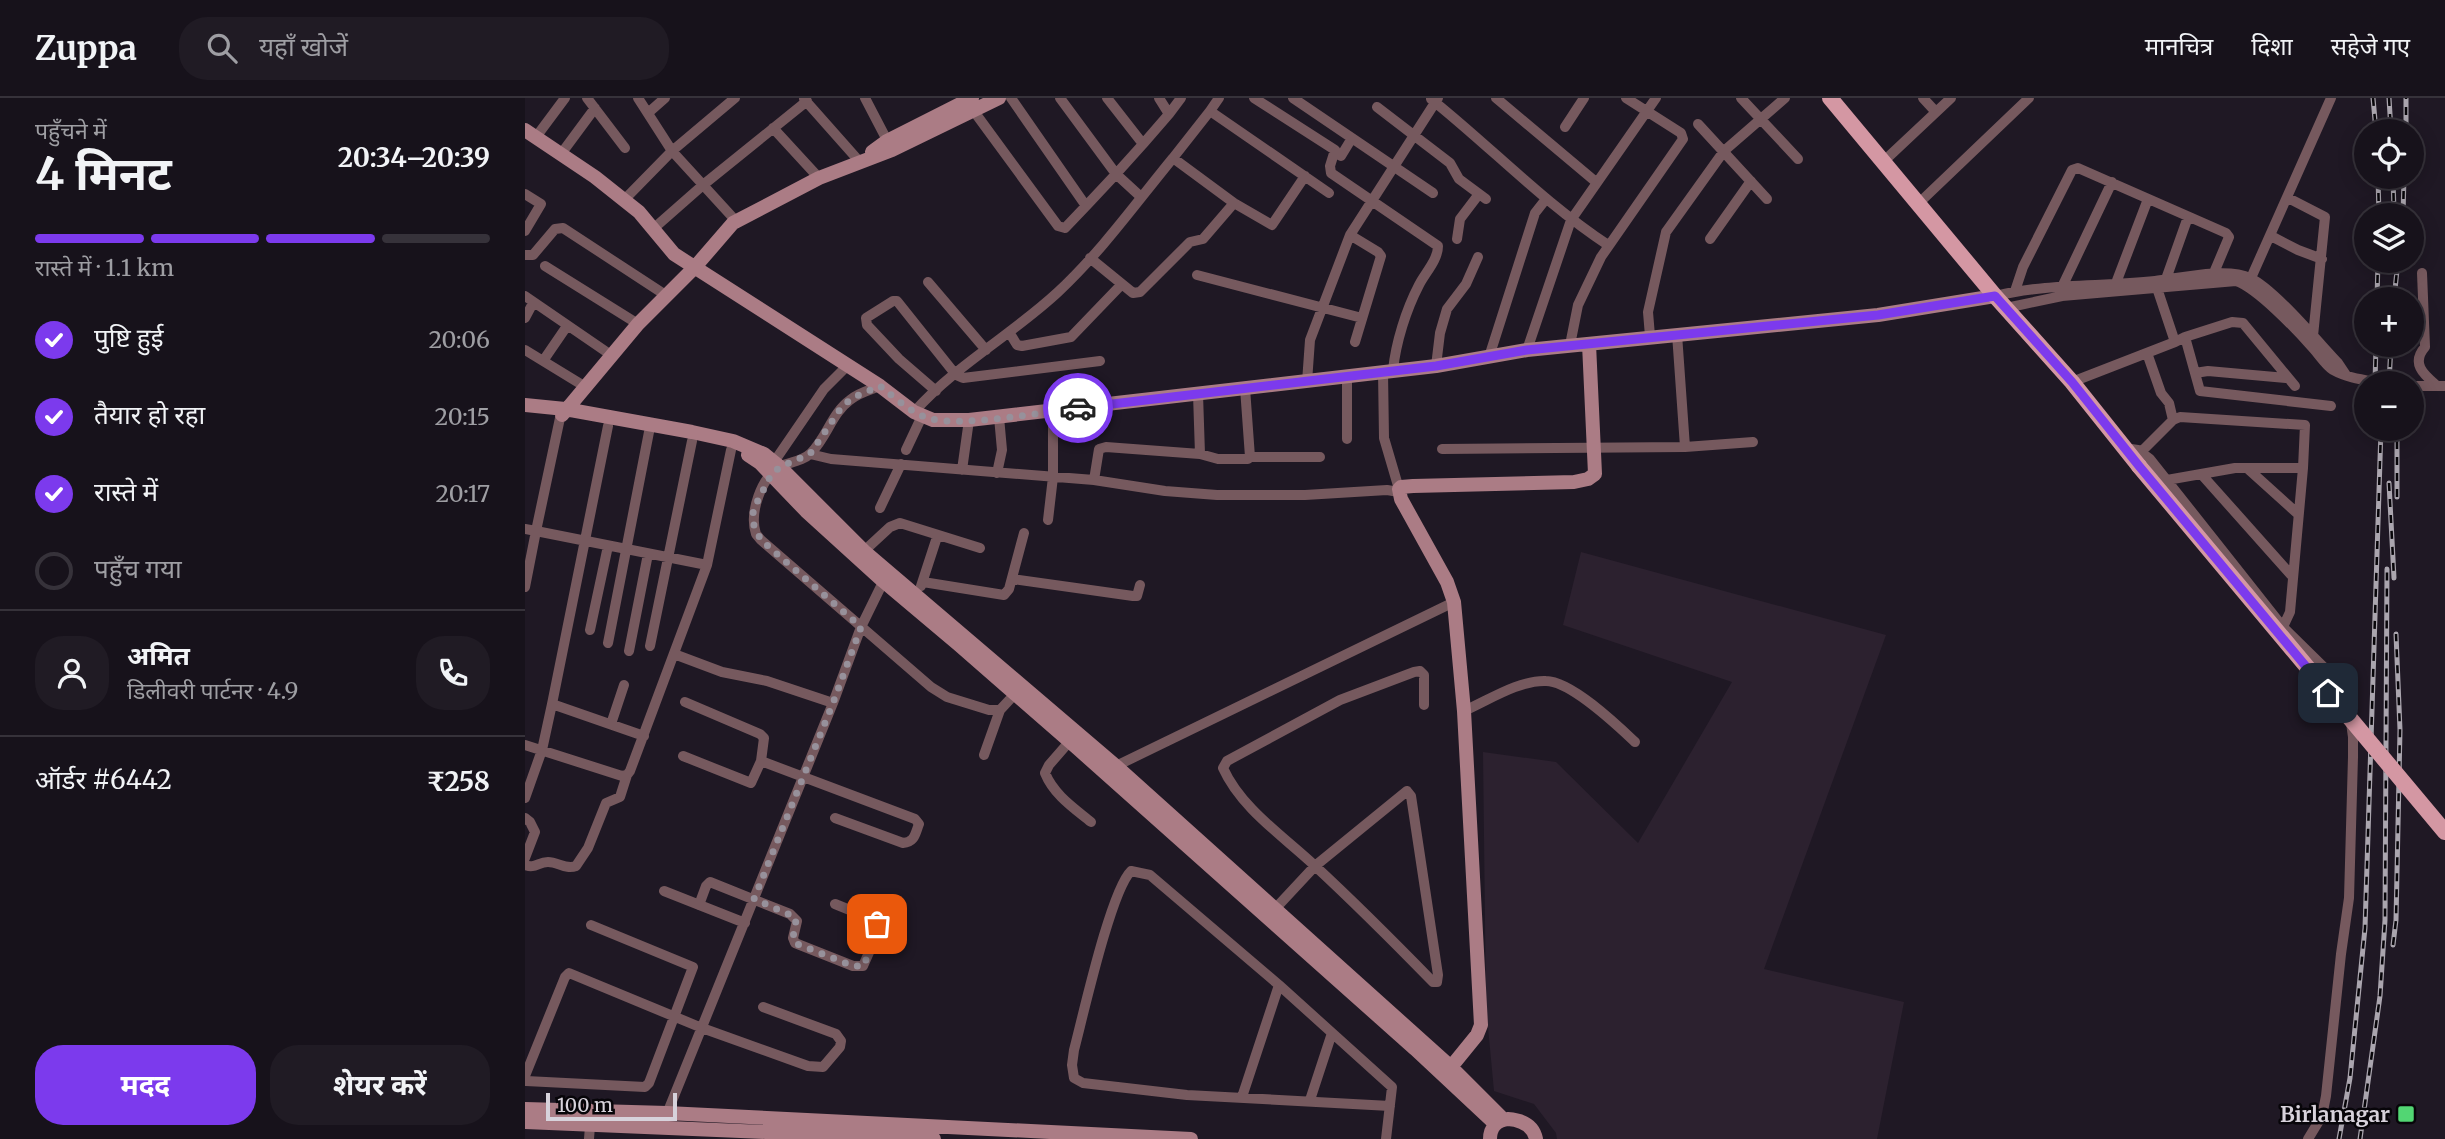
<!DOCTYPE html>
<html lang="hi">
<head>
<meta charset="utf-8">
<style>
	body { margin:0; font-family:Merriweather,"Noto Sans Devanagari",serif; background:#201b24; color:#f1f3f6; height:100vh; display:flex; flex-direction:column; font-size:26px; white-space:nowrap }
	* { box-sizing:border-box; margin:0 }
	p { font-size:23px; color:#9e9ea3 }
	.icon { flex:none; width:38px; height:38px; fill:none; stroke:currentColor; stroke-width:2; stroke-linecap:round; stroke-linejoin:round }
	.map { position:relative; flex:1; overflow:hidden }
	.side { display:flex; flex-direction:column; background:#17121b; width:525px }
	.side>* { flex:none }
	.controls { position:absolute; left:1829px; top:21px; display:grid; gap:14px }
	.controls a { display:grid; place-items:center; width:70px; height:70px; border-radius:50%; background:#17121b; box-shadow:0 4px 18px #0003,0 0 0 2px #36323a; font-size:35px }
	.scale { position:absolute; left:21px; bottom:18px; width:131px; box-sizing:border-box; padding-left:7px; border:4px solid #d7d2db; border-top:0; font-size:19px; line-height:24px; white-space:nowrap; color:#d7d2db; -webkit-text-stroke:5px #070509; paint-order:stroke }
	.pin { position:absolute; display:grid; place-items:center; width:60px; height:60px; color:#fff; margin:-30px; border-radius:14px; box-shadow:0 4px 10px #0006 }
	.courier { position:absolute; display:grid; place-items:center; width:70px; height:70px; margin:-35px; border:5px solid #7c3aed; border-radius:50%; background:#fff; color:#222; box-shadow:0 2px 9px #0007 }
	.head em { font-style:normal; font-weight:700 }
	.head div { display:flex; flex-direction:column-reverse }
	.head { display:flex; align-items:center; justify-content:space-between; height:119px; padding:0 35px }
	h1 { font-size:46px; font-weight:700; line-height:52px }
	.bar { display:grid; grid-template-columns:repeat(4,1fr); gap:10px 7px; align-content:center; height:84px; padding:0 35px }
	.bar i { height:9px; border-radius:5px; background:#36323a }
	.bar .on { background:#7c3aed }
	.bar p { grid-column:span 4 }
	.line { display:flex; align-items:center; gap:18px; padding:0 35px; border-top:2px solid #36323a }
	.line div { flex:1 }
	.round { display:grid; place-items:center; flex:none; width:74px; height:74px; border-radius:28px; background:#201b24 }
	ol { padding:0 35px; list-style:none }
	li { display:flex; align-items:center; gap:21px; height:77px }
	li p { margin-inline-start:auto }
	li .icon { padding:7px; border-radius:50%; background:#7c3aed; color:#fff; stroke-width:4 }
	li:last-child { color:#9e9ea3 }
	li i { width:38px; height:38px; border:4px solid #36323a; border-radius:50% }
	.primary-button { display:flex; gap:14px; margin-top:auto; padding:14px 35px }
	.primary-button a { flex:1; height:80px; border-radius:28px; background:#7c3aed; color:#fff; font-size:28px; font-weight:700; line-height:80px; text-align:center }
	.primary-button a+a { background:#201b24; color:#f1f3f6 }
	header { display:flex; align-items:center; gap:42px; box-sizing:border-box; height:98px; padding:0 35px; background:#17121b; border-bottom:2px solid #36323a }
	header strong { font-size:33px }
	nav { display:flex; gap:38px; margin-inline-start:auto; font-size:24px }
	.search { width:490px; height:63px; background:#201b24; display:flex; align-items:center; gap:18px; box-sizing:border-box; padding:0 24px; border-radius:28px; color:#9e9ea3; font-size:26px }
	main { display:flex; flex:1; min-height:0 }
	.map>svg:first-child { display:block }
	.industrial { fill:#2c212f }
	.lines { fill:none; stroke-linecap:round; stroke-linejoin:round }
	.street { stroke:#76595e; stroke-width:10 }
	.secondary { stroke:#ab7c85; stroke-width:14 }
	.primary { stroke:#d497a3; stroke-width:16 }
	.rail-casing { stroke:#aaa5ae; stroke-width:5 }
	.rail { stroke:#070509; stroke-width:2.5; stroke-dasharray:8; stroke-linecap:butt }
	.primary-bridge { stroke:#d497a3; stroke-width:16 }
	.done { stroke:#97919b; stroke-width:7; stroke-dasharray:0 12.6 }
	.route { stroke:#7c3aed; stroke-width:9 }
	.poi-dot { fill:#52d673; stroke:#070509; stroke-width:2.5 }
	.labels { text-anchor:middle; dominant-baseline:central; stroke-width:5; stroke-linejoin:round; paint-order:stroke }
	.poi-label { font-size:21px; font-weight:bold; fill:#d7d2db; stroke:#070509; text-anchor:end }
</style>
</head>
<body>
<header>
<strong>Zuppa</strong>
<div class="search"><svg class="icon" aria-label="search" viewBox="0 0 24 24"><circle cx="10" cy="10" r="6"/><path d="M15 15l6 6"/></svg>यहाँ खोजें</div>
<nav><a>मानचित्र</a><a>दिशा</a><a>सहेजे गए</a></nav>
</header>
<main>
<section class="side">
<div class="head"><div><h1>4 मिनट</h1><p>पहुँचने में</p></div><em>20:34–20:39</em></div>
<div class="bar"><i class="on"></i><i class="on"></i><i class="on"></i><i></i><p>रास्ते में · 1.1 km</p></div>
<ol>
<li><svg class="icon" aria-label="check" viewBox="0 0 24 24"><path d="M5 12l5 5 9-10"/></svg>पुष्टि हुई<p>20:06</p></li>
<li><svg class="icon" aria-label="check" viewBox="0 0 24 24"><path d="M5 12l5 5 9-10"/></svg>तैयार हो रहा<p>20:15</p></li>
<li><svg class="icon" aria-label="check" viewBox="0 0 24 24"><path d="M5 12l5 5 9-10"/></svg>रास्ते में<p>20:17</p></li>
<li><i></i>पहुँच गया</li>
</ol>
<div class="line" style="height:126px"><a class="round"><svg class="icon" aria-label="person" viewBox="0 0 24 24"><circle cx="12" cy="8" r="4"/><path d="M4 21q1-7 8-7t8 7"/></svg></a><div><b>अमित</b><p>डिलीवरी पार्टनर · 4.9</p></div><a class="round"><svg class="icon" aria-label="phone" viewBox="0 0 24 24"><path d="M5 4h4l2 5-3 2q2 4 5 5l2-3 5 2v4C11 20 4 13 5 4z"/></svg></a></div>
<div class="line" style="height:91px"><div>ऑर्डर #6442</div><b>₹258</b></div>
<div class="primary-button"><a>मदद</a><a>शेयर करें</a></div>
</section>
<div class="map">
<svg width="1920" height="1041" viewBox="0 0 1920 1041">
	<rect width="100%" height="100%" fill="#1f1824"/>
	<path class="industrial" d="M1056,454L1361,537L1239,871L1379,904L1352,1041H1032L1031,1035L1009,1006L969,993L961,908L958,654L1031,664L1113,745L1207,584L1038,527Z"/>
	<g class="lines">
		<path class="street" d="M62,0L100,50
			M113,0L147,53L210,0
			M340,0L364,46
			M486,0L561,108L591,76L616,99
			M535,0L591,76L618,46
			M582,0L618,46L644,16
			M634,0L644,16L656,0
			M694,0L685,13L804,95
			M729,0L810,52L805,68L806,75L913,148C913,162 900,175 894,187C881,212 871,244 868,272
			M768,0L908,95
			M971,0L1071,84
			M1216,0L1273,61
			M1398,0L1410,13
			M279,1L334,63
			M906,1C966,49 1019,105 1083,147
			M852,9L925,65L934,81L961,101
			M448,12L533,128L540,130L561,108
			M123,15L140,0
			M1173,26L1242,101
			M1040,29L1059,0
			M248,30L294,80
			M11,39L40,0
			M36,56L70,10
			M816,58L827,40
			M648,60L685,13
			M1359,63L1426,0
			M0,96L16,106L0,133
			M1763,100L1800,119L1788,238
			M99,102L147,53L211,123
			M1394,105L1504,0
			M128,131L178,87L282,3
			M825,137L853,154L856,158L830,244
			M1746,138L1773,152L1797,161
			M932,141L935,121L954,96
			M1185,141L1226,83
			M0,157H8L30,131L38,130L142,198
			M565,160L608,195L615,194L665,144L678,141L709,105
			M20,168L113,226
			M1897,175L1900,249C1886,265 1898,276 1911,287
			M672,177L837,220
			M1726,180L1806,0
			M1641,181L1663,119
			M403,184L461,252
			M1591,185L1623,101
			M1538,187L1587,84
			M1631,187L1650,244L1660,239L1675,293L1806,308
			M1490,193L1498,169L1547,72L1553,70L1701,135L1704,139L1688,177
			M0,198L86,257
			M1470,198C1523,185 1576,189 1630,183C1655,180 1702,169 1725,180C1749,191 1793,244 1813,265L1821,277
			M1481,210L1537,198L1711,183C1732,190 1771,231 1786,248C1793,255 1800,267 1808,272C1822,280 1840,282 1856,285
			M0,220L8,205
			M484,234L492,247L497,248L546,239L597,186
			M1125,238L1123,214L1141,134L1199,53L1260,0
			M1660,239L1707,224L1718,225L1770,288
			M1045,247L1053,207L1076,159L1158,41L1156,35L1101,0
			M0,252L59,288
			M1002,252L1046,122L1131,0
			M1622,255L1636,295L1644,305L1648,322
			M964,259L1010,115L1021,101
			M18,263L42,228
			M911,268L915,235L922,211L941,186L953,159
			M858,274L859,340L874,391
			M1670,275L1683,273L1761,280
			M822,279V341
			M782,284L785,242L825,137L913,0
			M1547,284L1650,244
			M355,288C345,292 333,295 325,302C307,315 302,339 286,355C278,363 266,364 256,368C236,379 224,415 231,436L236,442L406,589L422,599L464,612H475L490,596
			M1886,288H1920
			M411,293L374,261L342,227L341,220L368,203H372L431,277L438,280L575,263
			M673,296L675,356
			M389,314C431,267 488,236 533,194C576,154 611,105 648,60L709,105L747,127L780,78
			M35,320L11,433L182,467
			M1160,349L1228,344
			M1599,350L1613,352L1625,361L1758,529L1815,585L1822,597L1828,639V659L1824,800L1816,856L1801,998L1797,1018L1783,1041
			M917,351L1160,349L1152,236
			M381,352L397,318
			M1616,354L1648,322L1655,319L1780,327L1778,370
			M285,356L306,361L569,382L640,393L692,397H780L862,392L874,394
			M725,359H795
			M249,364L299,291L323,267
			M1722,370L1773,416
			M437,372L444,322
			M472,375L477,352L474,319
			M1677,377L1768,479
			M569,382L574,351L581,349L675,356L693,361H723L725,359L720,290
			M1642,382L1710,370H1778L1765,514L1758,529
			M355,410L376,366
			M523,422L528,379V313
			M0,431L11,433L0,489
			M339,453L365,429L375,425L455,450
			M487,481L608,498H612L615,487
			M398,484L479,497L484,491L499,435
			M396,488L412,439
			M65,532L83,448
			M83,545L124,334
			M125,548L167,343
			M104,553L123,456
			M149,556L197,574L242,583L308,605
			M160,604L235,636L239,640L236,663L390,721L394,726C390,736 390,744 378,745L310,720
			M27,606L119,638
			M939,613C964,602 994,582 1021,583C1046,583 1092,627 1110,644
			M86,626L99,587
			M544,644L524,667L520,675C529,697 549,710 566,724
			M0,647L97,678L102,677L105,673L182,467L206,352
			M459,657L475,612
			M158,658L226,685L236,663
			M591,668L929,504
			M0,700L17,652L27,606L83,328
			M0,720L5,724L10,734L0,760
			M0,767C10,771 13,764 23,764C33,764 41,772 51,768L63,750L81,705L95,699L102,677
			M139,793L220,825
			M174,807L181,788L185,784L265,816L272,823L268,840L270,845L328,868H338L350,841L352,826L342,819L310,806
			M749,812L790,768L882,693L886,698L913,877L912,884H908C869,844 830,805 789,767C758,738 716,710 698,670L702,663L815,602L889,574L895,573L899,577V607
			M0,978L40,879L44,875L177,930L283,968L298,969L315,949L316,943L311,936L238,909
			M0,980L1,983L120,989L124,985L168,869L66,827
			M717,999L754,887
			M785,1002L807,935
			M141,1018L308,605L336,529L361,478
			M64,1041L65,1028
			M861,1041L867,989L754,887L625,777L606,773C586,792 558,918 549,952L547,967L549,980L558,985L662,997L865,1008"/>
		<path class="secondary" d="M0,32L70,79L114,114L149,156L355,288L389,314L408,322H444L911,268L1002,252L1353,217L1470,198
			M347,54L362,43L447,0
			M0,307L40,311L167,334L208,343L239,356L255,369L339,453L591,668L926,969L978,1021
			M37,317L113,226L170,169L208,125L294,80L367,52L474,0
			M223,357L235,365L281,413L358,483L434,547L551,649L890,951L967,1023
			M926,969L952,937L956,927L939,613L929,504L922,484L876,401L874,391L876,389L888,388L1049,384L1063,381L1070,376L1064,246
			M0,1011L142,1015L666,1041
			M0,1024L409,1041
			M965,1041C965,1030 972,1022 983,1021C996,1022 1008,1027 1011,1041"/>
		<path class="primary" d="M1305,0L1470,198L1547,284L1614,368"/>
		<g class="rail-casing">
			<path id="rail" d="M1848,0L1851,33
				M1864,0L1866,33
				M1881,33V0
				M1853,79L1854,117
				M1868,79L1869,114
				M1878,117L1879,79
				M1852,201L1853,163
				M1869,201L1873,163
				M1850,285L1851,247
				M1864,285L1866,247
				M1864,385L1869,480
				M1872,399V331
				M1868,847L1871,822L1875,632L1871,536
				M1814,1041L1825,980L1840,830L1856,331
				M1835,1041L1855,898L1860,822L1862,471"/>
		</g>
		<use href="#rail" class="rail"/>
		<path class="primary-bridge" d="M1614,368L1920,734"/>
	</g>
	<g class="lines">
		<path class="done" d="M352,826C353,840 344,855 338,868H328L270,845C265,838 273,828 270,819L229,801L308,605L336,529L236,442L229,428L228,412L246,377L255,369L285,356L316,310L327,300L355,288C369,299 384,313 400,319C432,331 516,314 553,310"/>
		<path class="route" d="M553,310L911,268L1002,252L1353,217L1470,198L1547,284L1614,368L1803,595"/>
	</g>
	<rect class="poi-dot" x="1872" y="1007" width="18" height="18" rx="3.5"/>
	<g class="labels">
		<g class="poi-label">
			<text x="1865" y="1016">Birlanagar</text>
		</g>
	</g>
</svg>
<div class="controls">
<a><svg class="icon" aria-label="locate" viewBox="0 0 24 24"><circle cx="12" cy="12" r="6"/><path d="M12 2v4M12 18v4M2 12h4M18 12h4"/></svg></a>
<a><svg class="icon" aria-label="layers" viewBox="0 0 24 24"><path d="M12 4l9 5-9 5-9-5zM3 14l9 5 9-5"/></svg></a>
<a>+</a>
<a>−</a>
</div>
<div class="scale">100 m</div>
<div class="pin" style="left:352px;top:826px;background:#ea580c"><svg class="icon" aria-label="bag" viewBox="0 0 24 24"><path d="M5 8h14l-1 12H6zM9 8a3 3 0 0 1 6 0"/></svg></div>
<div class="pin" style="left:1803px;top:595px;background:#1f2937"><svg class="icon" aria-label="home" viewBox="0 0 24 24"><path d="M3 11l9-7 9 7M6 9v11h12V9"/></svg></div>
<div class="courier" style="left:553px;top:310px"><svg class="icon" aria-label="car" viewBox="0 0 24 24"><path d="M5 17H2v-5l4-1 3-4h7l3 4 3 1v5h-3M9 17h6M6 11h13"/><circle cx="7" cy="17" r="2"/><circle cx="17" cy="17" r="2"/></svg></div>
</div>
</main>
</body>
</html>
